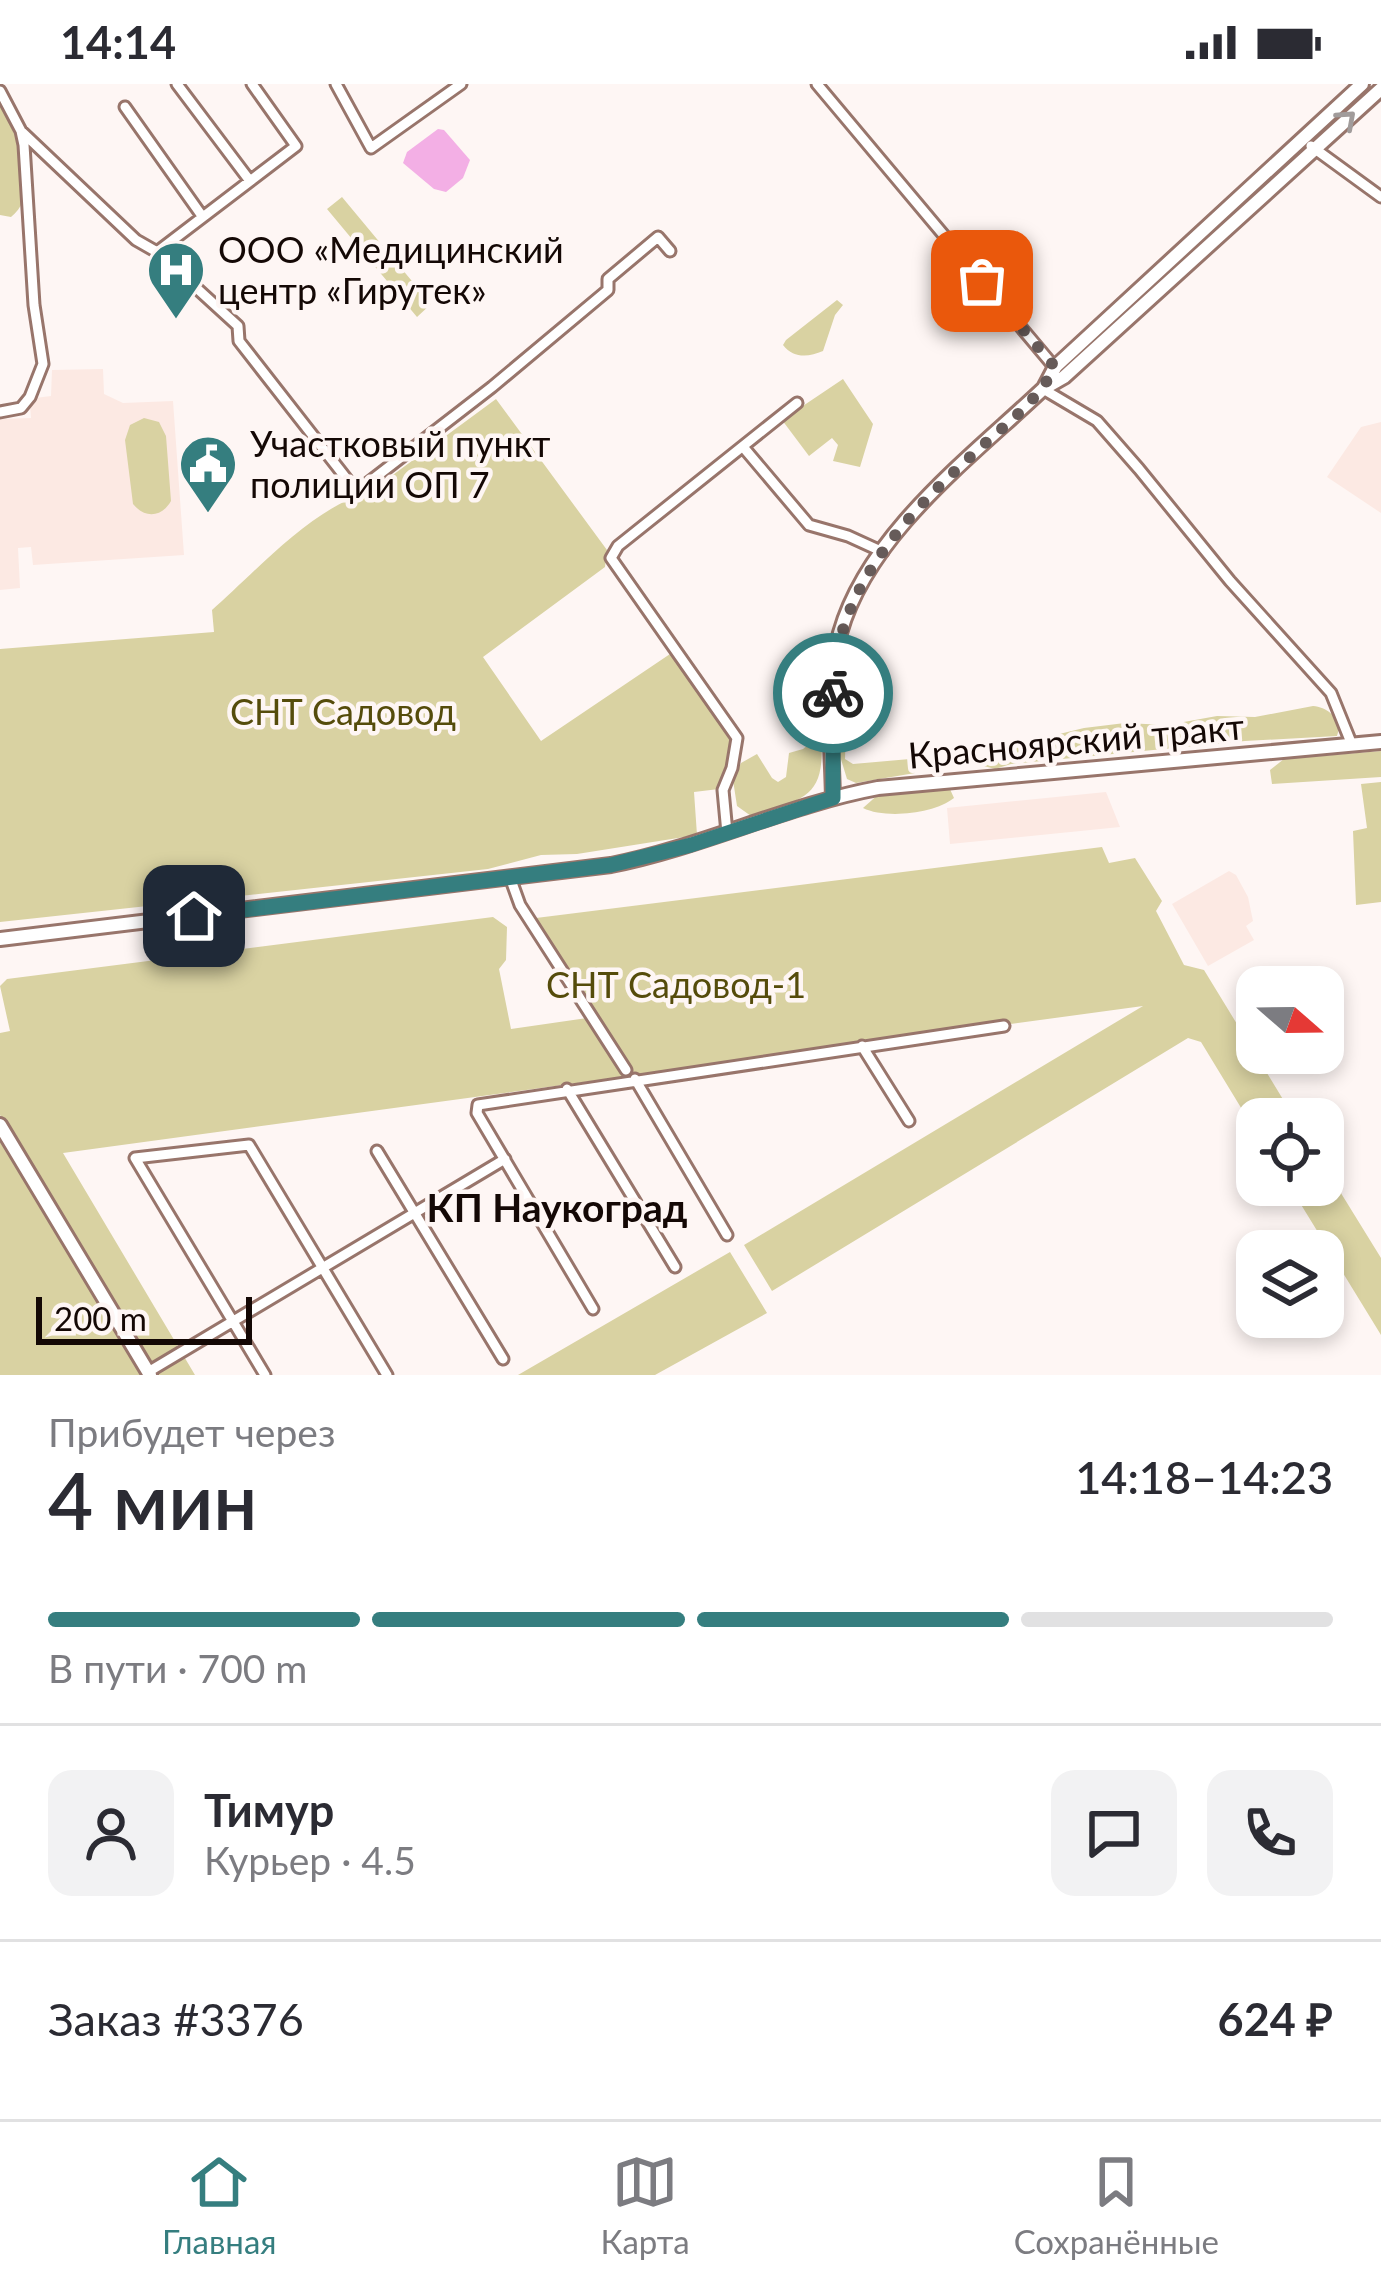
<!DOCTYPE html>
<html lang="ru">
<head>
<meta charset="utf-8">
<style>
	body { margin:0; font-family:Lato,sans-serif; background:#f2f2f3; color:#2b2b33; height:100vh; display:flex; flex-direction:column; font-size:45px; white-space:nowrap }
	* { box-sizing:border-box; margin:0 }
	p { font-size:39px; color:#7c7c81 }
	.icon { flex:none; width:66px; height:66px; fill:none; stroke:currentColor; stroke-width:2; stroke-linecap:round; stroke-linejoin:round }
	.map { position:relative; height:1291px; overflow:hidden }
	.details { display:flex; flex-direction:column; background:#fff; flex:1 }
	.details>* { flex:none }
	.needle { width:78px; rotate:110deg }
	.buttons { position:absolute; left:1236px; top:882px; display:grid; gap:24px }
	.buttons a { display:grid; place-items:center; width:108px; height:108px; border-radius:24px; background:#fff; box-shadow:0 6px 18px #0003; font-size:60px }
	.scale { position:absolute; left:36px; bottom:30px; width:216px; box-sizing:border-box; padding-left:12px; border:6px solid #140805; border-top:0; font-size:33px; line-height:42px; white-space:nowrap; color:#140805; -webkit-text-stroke:9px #fef6f4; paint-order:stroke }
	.pin { position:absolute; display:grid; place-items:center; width:102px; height:102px; color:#fff; margin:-51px; border-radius:24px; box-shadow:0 6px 18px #0006 }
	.courier { position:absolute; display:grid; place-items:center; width:120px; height:120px; margin:-60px; border:9px solid #357e7f; border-radius:50%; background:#fff; color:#222; box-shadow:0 3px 15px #0007 }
	.head em { font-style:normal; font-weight:600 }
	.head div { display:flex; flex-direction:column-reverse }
	.head { display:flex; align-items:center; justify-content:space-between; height:204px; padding:0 48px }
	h1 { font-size:78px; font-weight:600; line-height:90px }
	.bar { display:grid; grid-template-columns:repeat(4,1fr); gap:18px 12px; align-content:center; height:144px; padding:0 48px }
	.bar i { height:15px; border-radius:9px; background:#e1e1e2 }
	.bar .active { background:#357e7f }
	.bar p { grid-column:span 4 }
	.line { display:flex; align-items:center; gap:30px; padding:0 48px; border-top:3px solid #e1e1e2 }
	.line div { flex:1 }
	.round { display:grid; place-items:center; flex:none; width:126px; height:126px; border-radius:24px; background:#f2f2f3 }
	.status { display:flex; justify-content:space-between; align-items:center; height:84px; padding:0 60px; background:#fff; direction:ltr }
	.status svg { height:33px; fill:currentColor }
	.tabs { display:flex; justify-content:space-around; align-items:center; height:168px; border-top:3px solid #e1e1e2; background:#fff; font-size:33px; color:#7c7c81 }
	.tabs a { display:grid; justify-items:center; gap:6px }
	.tabs .active { color:#357e7f }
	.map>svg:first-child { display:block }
	.built { fill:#fce9e3 }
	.green { fill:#d9d2a2 }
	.water { fill:#f3afe5 }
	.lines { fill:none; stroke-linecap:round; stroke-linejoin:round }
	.minor-casing { stroke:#98756b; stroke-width:15 }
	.major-casing { stroke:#98756b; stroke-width:18 }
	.minor { stroke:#fff; stroke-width:9 }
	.major { stroke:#fff; stroke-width:12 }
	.oneway { stroke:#a19c9b }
	.done { stroke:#665b59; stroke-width:12; stroke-dasharray:0 21.6 }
	.route { stroke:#357e7f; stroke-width:15 }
	.labels { text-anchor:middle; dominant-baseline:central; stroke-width:9; stroke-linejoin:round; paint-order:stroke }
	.poi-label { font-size:36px; fill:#140805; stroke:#fef6f4; text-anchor:start }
	.park-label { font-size:36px; fill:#554c0b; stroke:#fef6f4 }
	.street-label { font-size:36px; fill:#140805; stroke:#fef6f4 }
	.neighbourhood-label { font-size:39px; font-weight:bold; fill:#140805; stroke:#fef6f4 }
</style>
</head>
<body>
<div class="status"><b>14:14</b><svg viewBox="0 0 49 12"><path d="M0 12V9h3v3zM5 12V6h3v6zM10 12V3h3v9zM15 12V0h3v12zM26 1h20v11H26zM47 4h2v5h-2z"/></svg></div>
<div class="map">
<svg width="1381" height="1291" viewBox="0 0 1381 1291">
	<rect width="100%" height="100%" fill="#fef6f4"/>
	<path class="built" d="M103,285L104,310L123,319L173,317L184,471L33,481L31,463L18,464L20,504L0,506V335L31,334L30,321L35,314L51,312L52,286Z
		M1381,338V429L1327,393L1361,343Z
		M1106,708L1120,743L950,760L947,724Z
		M1229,787L1236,791L1248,813L1253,837L1246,842L1254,856L1208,882L1172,820Z"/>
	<path class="green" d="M0,21C16,50 44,107 11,133L0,131Z
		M342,113L431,220L417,233L327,125Z
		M837,216L843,221L835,231L823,267C809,273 794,275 783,261L786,256Z
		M843,295L873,340L860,383L833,377L838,361L832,354L809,372L782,336Z
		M496,315L607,466L605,483L483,573L541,657L673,568L736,657L733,676L719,705L694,708L697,751L577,770L541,771L488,785L0,838V565L214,548L212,526C253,490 316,420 367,410Z
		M144,334L159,338L166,352L171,417C162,433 145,435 133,420L125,356L130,341Z
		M844,605L847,608L845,675L853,680L910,675L915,689L856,699L847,695L840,672V609Z
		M1313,622C1329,623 1343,637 1337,652L1245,657L1011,680L995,685L980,681L996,665L1040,660L1051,652L1084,644L1125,639L1167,641L1217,632L1255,633Z
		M821,651C826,715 805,714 751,732L737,722L733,696L741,679L757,670L772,694L778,698L786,693L789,669L803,665Z
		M1381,667V693L1272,700L1270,686L1284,675Z
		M1381,698V818L1356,821L1353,747L1367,744L1361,700Z
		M949,703L954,714C934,730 885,735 863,724L881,708Z
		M1102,763L1109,779L1135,774L1162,817L1156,827L1184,881L1204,886L1295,1035H1257V1050L1201,958L1188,954L772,1207L744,1161L1143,922L63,1069L195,1291H158L0,1031V949L10,947L0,902L7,895L493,833L507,843L506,876L499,885L511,945L594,933L536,834Z
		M0,1052L142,1291H0Z
		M1323,1080L1381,1174V1251L1289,1101H1323Z
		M730,1168L767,1229L655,1291H518Z"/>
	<path class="water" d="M438,45L444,46L470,76L463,94L446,108L434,105L403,79L407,68Z"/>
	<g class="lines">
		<g class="minor-casing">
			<path id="minor" d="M177,0L250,97
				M336,0L371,64L461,0
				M817,0L1056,285
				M0,7L21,47L24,61L34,221L43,280L30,313L21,324L0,328
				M125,23L202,132
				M21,47L136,156L157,168L238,242L239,257L353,403L364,402L492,303L608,206V195L658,153L670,167
				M1311,62L1381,113
				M157,168L296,62L252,0
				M1043,305L1097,337L1139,385L1230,497L1331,609L1352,661
				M744,364L809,441L848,452L883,468
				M727,749L723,706L732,684L737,654L611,474L618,462L797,319
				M511,796L520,821L626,986
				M862,962L909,1037
				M635,995L727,1151
				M567,1005L675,1183
				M377,1067L503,1275
				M593,1225L477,1029L478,1021L1004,942
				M148,1288L505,1075
				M265,1291L135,1074L249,1061L387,1291"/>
		</g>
		<g class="major-casing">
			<path id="major" d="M1044,304L1055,283L1362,0
				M833,714C832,661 825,600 840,549C868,450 971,373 1043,305L1064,293L1381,5
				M0,855L611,781C702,763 787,721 878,704L1381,658
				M0,1041L150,1291"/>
		</g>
		<use href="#minor" class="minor"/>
		<use href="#major" class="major"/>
	</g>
	<defs><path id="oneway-chevron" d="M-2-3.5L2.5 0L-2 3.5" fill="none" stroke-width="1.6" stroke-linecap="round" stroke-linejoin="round" transform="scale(3)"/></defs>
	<use class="oneway" href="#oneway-chevron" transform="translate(1347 35) rotate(-42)"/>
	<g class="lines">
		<path class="done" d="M833,609C834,505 908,429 980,364C1008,339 1038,316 1055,283L982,197"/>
		<path class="route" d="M194,832L611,781L691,761L833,714V609"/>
	</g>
	<defs>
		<g id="hospital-pin" transform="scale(3)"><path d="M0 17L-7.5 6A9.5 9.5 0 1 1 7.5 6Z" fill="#357e7f" stroke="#fef6f4"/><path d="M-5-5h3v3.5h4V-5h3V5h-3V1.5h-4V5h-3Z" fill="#fff"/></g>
		<g id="civic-pin" transform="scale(3)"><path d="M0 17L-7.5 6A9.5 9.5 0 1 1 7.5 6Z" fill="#357e7f" stroke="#fef6f4"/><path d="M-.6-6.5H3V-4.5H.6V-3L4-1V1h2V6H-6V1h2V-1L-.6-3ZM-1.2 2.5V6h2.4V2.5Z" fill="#fff"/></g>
	</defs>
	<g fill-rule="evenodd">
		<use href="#hospital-pin" x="176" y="186"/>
		<use href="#civic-pin" x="208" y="380"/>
	</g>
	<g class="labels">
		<g class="poi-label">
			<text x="218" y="165">ООО «Медицинский<tspan x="218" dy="41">центр «Гирутек»</tspan></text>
			<text x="250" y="359">Участковый пункт<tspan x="250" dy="41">полиции ОП 7</tspan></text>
		</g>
		<g class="park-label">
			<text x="343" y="627">СНТ Садовод</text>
			<text x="676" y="900">СНТ Садовод-1</text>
		</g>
		<g class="street-label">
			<text transform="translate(1076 656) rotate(-5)">Красноярский тракт</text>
		</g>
		<g class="neighbourhood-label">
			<text x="557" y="1123">КП Наукоград</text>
		</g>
	</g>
</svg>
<div class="buttons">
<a><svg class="needle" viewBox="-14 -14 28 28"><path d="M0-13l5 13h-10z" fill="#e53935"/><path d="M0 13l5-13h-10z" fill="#7c7c81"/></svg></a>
<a><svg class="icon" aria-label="locate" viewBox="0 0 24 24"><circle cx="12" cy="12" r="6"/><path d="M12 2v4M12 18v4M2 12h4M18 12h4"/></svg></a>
<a><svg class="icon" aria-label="layers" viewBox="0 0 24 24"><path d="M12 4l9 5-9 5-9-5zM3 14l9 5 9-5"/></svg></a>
</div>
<div class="scale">200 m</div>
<div class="pin" style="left:982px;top:197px;background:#ea580c"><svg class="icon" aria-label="bag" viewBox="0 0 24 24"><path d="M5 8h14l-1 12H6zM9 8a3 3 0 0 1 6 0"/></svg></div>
<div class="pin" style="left:194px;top:832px;background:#1f2937"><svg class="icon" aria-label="home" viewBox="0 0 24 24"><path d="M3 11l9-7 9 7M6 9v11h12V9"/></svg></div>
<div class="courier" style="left:833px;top:609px"><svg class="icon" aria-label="bike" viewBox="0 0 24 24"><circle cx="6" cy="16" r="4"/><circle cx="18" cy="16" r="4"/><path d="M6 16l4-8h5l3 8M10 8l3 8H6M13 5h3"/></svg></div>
</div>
<section class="details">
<div class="head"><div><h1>4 мин</h1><p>Прибудет через</p></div><em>14:18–14:23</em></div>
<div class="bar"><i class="active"></i><i class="active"></i><i class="active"></i><i></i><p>В пути · 700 m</p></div>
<div class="line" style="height:216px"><a class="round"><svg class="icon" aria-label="person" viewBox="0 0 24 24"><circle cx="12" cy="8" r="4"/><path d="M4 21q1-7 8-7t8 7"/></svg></a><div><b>Тимур</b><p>Курьер · 4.5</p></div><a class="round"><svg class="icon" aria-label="chat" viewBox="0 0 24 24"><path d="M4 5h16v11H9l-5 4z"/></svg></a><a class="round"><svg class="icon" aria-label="phone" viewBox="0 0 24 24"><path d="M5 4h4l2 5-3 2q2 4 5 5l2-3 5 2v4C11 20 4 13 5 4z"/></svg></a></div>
<div class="line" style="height:156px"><div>Заказ #3376</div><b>624 ₽</b></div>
</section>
<nav class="tabs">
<a class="active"><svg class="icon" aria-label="home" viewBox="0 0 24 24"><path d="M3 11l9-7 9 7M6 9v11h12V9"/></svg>Главная</a>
<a><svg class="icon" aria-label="map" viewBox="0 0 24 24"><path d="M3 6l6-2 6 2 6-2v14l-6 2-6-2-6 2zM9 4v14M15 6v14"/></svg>Карта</a>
<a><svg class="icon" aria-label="saved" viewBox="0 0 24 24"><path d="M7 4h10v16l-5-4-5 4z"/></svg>Сохранённые</a>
</nav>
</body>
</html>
